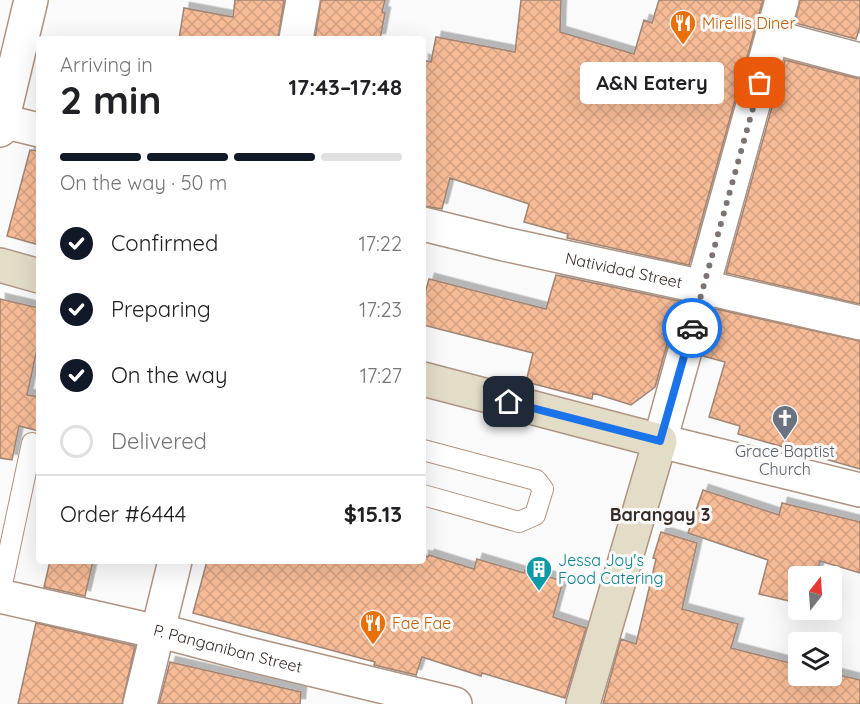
<!DOCTYPE html>
<html lang="en">
<head>
<meta charset="utf-8">
<style>
	body { margin:0; font-family:Quicksand,sans-serif; background:#f6f6f6; color:#202124; height:100vh; display:flex; flex-direction:column; font-size:22px; white-space:nowrap }
	* { box-sizing:border-box; margin:0 }
	p { font-size:20px; color:#757577 }
	.icon { flex:none; width:33px; height:33px; fill:none; stroke:currentColor; stroke-width:2; stroke-linecap:round; stroke-linejoin:round }
	.map { position:relative; flex:1; overflow:hidden }
	.side { position:absolute; left:36px; top:36px; width:390px; height:528px; display:flex; flex-direction:column; background:#fff; border-radius:6px; box-shadow:0 6px 24px #0002 }
	.side>* { flex:none }
	.needle { width:39px; rotate:17deg }
	.controls { position:absolute; left:788px; top:566px; display:grid; gap:12px }
	.controls a { display:grid; place-items:center; width:54px; height:54px; border-radius:6px; background:#fff; box-shadow:0 6px 24px #0002; font-size:30px }
	.pin { position:absolute; display:grid; place-items:center; width:51px; height:51px; color:#fff; margin:-26px; border-radius:12px; box-shadow:0 3px 9px #0006 }
	.courier { position:absolute; display:grid; place-items:center; width:60px; height:60px; margin:-30px; border:4px solid #1a73e8; border-radius:50%; background:#fff; color:#222; box-shadow:0 2px 8px #0007 }
	.bubble { position:absolute; height:42px; border-radius:6px; background:#fff; box-shadow:0 6px 24px #0002; font-size:20px; font-weight:800; line-height:42px; text-align:center }
	.head em { font-style:normal; font-weight:800 }
	.head div { display:flex; flex-direction:column-reverse }
	.head { display:flex; align-items:center; justify-content:space-between; height:102px; padding:0 24px }
	h1 { font-size:39px; font-weight:800; line-height:45px }
	.bar { display:grid; grid-template-columns:repeat(4,1fr); gap:9px 6px; align-content:center; height:72px; padding:0 24px }
	.bar i { height:8px; border-radius:4px; background:#e0e0e0 }
	.bar .selected { background:#111827 }
	.bar p { grid-column:span 4 }
	.line { display:flex; align-items:center; gap:15px; padding:0 24px; border-top:2px solid #e0e0e0 }
	.line div { flex:1 }
	ol { padding:0 24px; list-style:none }
	li { display:flex; align-items:center; gap:18px; height:66px }
	li p { margin-inline-start:auto }
	li .icon { padding:6px; border-radius:50%; background:#111827; color:#fff; stroke-width:4 }
	li:last-child { color:#757577 }
	li i { width:33px; height:33px; border:3px solid #e0e0e0; border-radius:50% }
	.map>svg:first-child { display:block }
	.building { fill:url(#building-cross-hatch); stroke:#a08575; stroke-width:1.5; filter:url(#shadow) }
	.lines { fill:none; stroke-linecap:round; stroke-linejoin:round }
	.service-casing { stroke:#ae9382; stroke-width:22 }
	.minor-casing { stroke:#ae9382; stroke-width:36 }
	.tertiary-casing { stroke:#ae9382; stroke-width:36 }
	.secondary-casing { stroke:#ae9382; stroke-width:36 }
	.service { stroke:#fff; stroke-width:20 }
	.minor { stroke:#fff; stroke-width:33 }
	.tertiary { stroke:#fff; stroke-width:33 }
	.secondary { stroke:#e3dcc7; stroke-width:33 }
	.done { stroke:#7c7470; stroke-width:6; stroke-dasharray:0 10.8 }
	.route { stroke:#1a73e8; stroke-width:8 }
	.labels { text-anchor:middle; dominant-baseline:central; stroke-width:6; stroke-linejoin:round; paint-order:stroke }
	.food-label { font-size:16px; fill:#c56008; stroke:#fafafa; text-anchor:start }
	.street-label { font-size:16px; fill:#382c26; stroke:#fafafa }
	.worship-label { font-size:16px; fill:#5b616d; stroke:#fafafa }
	.culture-label { font-size:16px; fill:#0d838f; stroke:#fafafa; text-anchor:start }
	.neighbourhood-label { font-size:18px; font-weight:bold; fill:#382c26; stroke:#fafafa }
</style>
</head>
<body>
<div class="map">
<svg width="860" height="704" viewBox="0 0 860 704">
	<defs>
		<pattern id="building-cross-hatch" width="8" height="8" patternUnits="userSpaceOnUse" patternTransform="scale(1.5)"><rect width="8" height="8" fill="#f6bb97"/><path d="M0 0l8 8M0 8l8-8" fill="none" stroke="#d4a182"/></pattern>
		<filter id="shadow"><feDropShadow dx="5.5" dy="-5.5" stdDeviation="0" flood-color="#0004"/></filter>
	</defs>
	<rect width="100%" height="100%" fill="#fafafa"/>
	<path class="building" d="M235,0H284L278,39H179L184,8L233,17Z
		M321,0H385L382,12L385,13L380,39H315Z
		M521,0H561L560,32L634,54L644,20L652,23L659,0H763L689,265L567,238L568,234L524,222L529,204L450,178L442,209L423,206V60L431,62L436,37L515,52Z
		M800,0H860V26L856,39L795,23Z
		M785,60L855,78H860V304L726,273Z
		M30,150L39,151V245L7,236Z
		M556,275L679,301L655,387L631,405L593,393L592,399L526,382L533,353L423,325V301L429,279L546,309Z
		M0,299L39,308V340L27,395L39,397V431L19,426L12,460L0,458Z
		M716,309L860,341V469L738,434L740,426L709,417L725,362L703,356Z
		M703,490L779,515L782,503L860,522V573L820,561L816,576H798V603L759,594L768,560L688,533Z
		M661,532L697,543L682,609L738,624L731,648L798,665V675H831V673L860,680V704H603L621,639L636,644L656,559L653,558Z
		M429,555L474,569L477,559L524,573L525,570L563,581L553,617L586,628L565,698L482,673L481,676L422,657L416,675L374,665L375,662L193,613L207,561H423V556L428,557Z
		M50,561H93L85,596L44,587Z
		M36,623L135,646L122,704H18Z
		M170,662L301,692L300,704H159Z"/>
	<g class="lines">
		<g class="service-casing">
			<path id="service" d="M423,450L536,480L543,489L535,515L519,522L423,495
				M0,594L32,443"/>
		</g>
		<g class="minor-casing">
			<g id="minor">
				<path d="M773,37L860,60"/>
				<path d="M296,39L303,0"/>
				<path d="M2,121L39,130"/>
				<path id="s1" d="M423,224L504,244L703,287L860,323"/>
				<path d="M140,704L175,561"/>
			</g>
		</g>
		<g class="tertiary-casing">
			<g id="tertiary">
				<path d="M782,0L660,441L860,490"/>
				<path d="M0,130L31,0"/>
				<path id="s2" d="M0,596L145,629L157,630L252,655L455,704"/>
			</g>
		</g>
		<g class="secondary-casing">
			<path id="secondary" d="M0,265L39,276
				M423,379L660,441L583,704"/>
		</g>
		<use href="#service" class="service"/>
		<use href="#minor" class="minor"/>
		<use href="#tertiary" class="tertiary"/>
		<use href="#secondary" class="secondary"/>
	</g>
	<g class="lines">
		<path class="done" d="M692,328L760,83"/>
		<path class="route" d="M509,402L660,441L692,328"/>
	</g>
	<defs>
		<g id="restaurant-pin" transform="scale(1.35)"><path d="M0 17L-7.5 6A9.5 9.5 0 1 1 7.5 6Z" fill="#e8710a" stroke="#fafafa"/><path d="M-5-6h1v4h1v-4h1v4h1v-4h1v5L-1.5 .5V6h-2V.5L-5-1ZM5-6V6H3V1.5H1.5Q1.5-4 5-6Z" fill="#fff"/></g>
		<g id="church-pin" transform="scale(1.35)"><path d="M0 17L-7.5 6A9.5 9.5 0 1 1 7.5 6Z" fill="#6b7280" stroke="#fafafa"/><path d="M-1.2-6h2.4v3.5h3.3v2.4h-3.3V6h-2.4V-.1h-3.3v-2.4h3.3Z" fill="#fff"/></g>
		<g id="building-pin" transform="scale(1.35)"><path d="M0 17L-7.5 6A9.5 9.5 0 1 1 7.5 6Z" fill="#0f9aa8" stroke="#fafafa"/><path d="M-4-6H4V6H1V3H-1V6H-4ZM-2.5-4.3h1.7v1.8h-1.7ZM.8-4.3h1.7v1.8H.8ZM-2.5-1h1.7V.8h-1.7ZM.8-1h1.7V.8H.8Z" fill="#fff"/></g>
	</defs>
	<g fill-rule="evenodd">
		<use href="#restaurant-pin" x="683" y="23"/>
		<use href="#church-pin" x="785" y="418"/>
		<use href="#building-pin" x="539" y="569"/>
		<use href="#restaurant-pin" x="373" y="623"/>
	</g>
	<g class="labels">
		<g class="food-label">
			<text x="702" y="23">Mirellis Diner</text>
			<text x="392" y="623">Fae Fae</text>
		</g>
		<g class="street-label">
			<text stroke="none"><textPath href="#s1" startOffset="206">Natividad Street</textPath></text>
			<text stroke="none"><textPath href="#s2" startOffset="234">P. Panganiban Street</textPath></text>
		</g>
		<g class="worship-label">
			<text x="785" y="451">Grace Baptist<tspan x="785" dy="18">Church</tspan></text>
		</g>
		<g class="culture-label">
			<text x="558" y="560">Jessa Joy's<tspan x="558" dy="18">Food Catering</tspan></text>
		</g>
		<g class="neighbourhood-label">
			<text x="660" y="514">Barangay 3</text>
		</g>
	</g>
</svg>
<div class="controls">
<a><svg class="needle" viewBox="-14 -14 28 28"><path d="M0-13l5 13h-10z" fill="#e53935"/><path d="M0 13l5-13h-10z" fill="#757577"/></svg></a>
<a><svg class="icon" aria-label="layers" viewBox="0 0 24 24"><path d="M12 4l9 5-9 5-9-5zM3 14l9 5 9-5"/></svg></a>
</div>
<div class="pin" style="left:760px;top:83px;background:#ea580c"><svg class="icon" aria-label="bag" viewBox="0 0 24 24"><path d="M5 8h14l-1 12H6zM9 8a3 3 0 0 1 6 0"/></svg></div>
<div class="pin" style="left:509px;top:402px;background:#1f2937"><svg class="icon" aria-label="home" viewBox="0 0 24 24"><path d="M3 11l9-7 9 7M6 9v11h12V9"/></svg></div>
<div class="courier" style="left:692px;top:328px"><svg class="icon" aria-label="car" viewBox="0 0 24 24"><path d="M5 17H2v-5l4-1 3-4h7l3 4 3 1v5h-3M9 17h6M6 11h13"/><circle cx="7" cy="17" r="2"/><circle cx="17" cy="17" r="2"/></svg></div>
<div class="bubble" style="left:580px;top:62px;width:144px">A&amp;N Eatery</div>
<section class="side">
<div class="head"><div><h1>2 min</h1><p>Arriving in</p></div><em>17:43–17:48</em></div>
<div class="bar"><i class="selected"></i><i class="selected"></i><i class="selected"></i><i></i><p>On the way · 50 m</p></div>
<ol>
<li><svg class="icon" aria-label="check" viewBox="0 0 24 24"><path d="M5 12l5 5 9-10"/></svg>Confirmed<p>17:22</p></li>
<li><svg class="icon" aria-label="check" viewBox="0 0 24 24"><path d="M5 12l5 5 9-10"/></svg>Preparing<p>17:23</p></li>
<li><svg class="icon" aria-label="check" viewBox="0 0 24 24"><path d="M5 12l5 5 9-10"/></svg>On the way<p>17:27</p></li>
<li><i></i>Delivered</li>
</ol>
<div class="line" style="height:78px"><div>Order #6444</div><b>$15.13</b></div>
</section>
</div>
</body>
</html>
